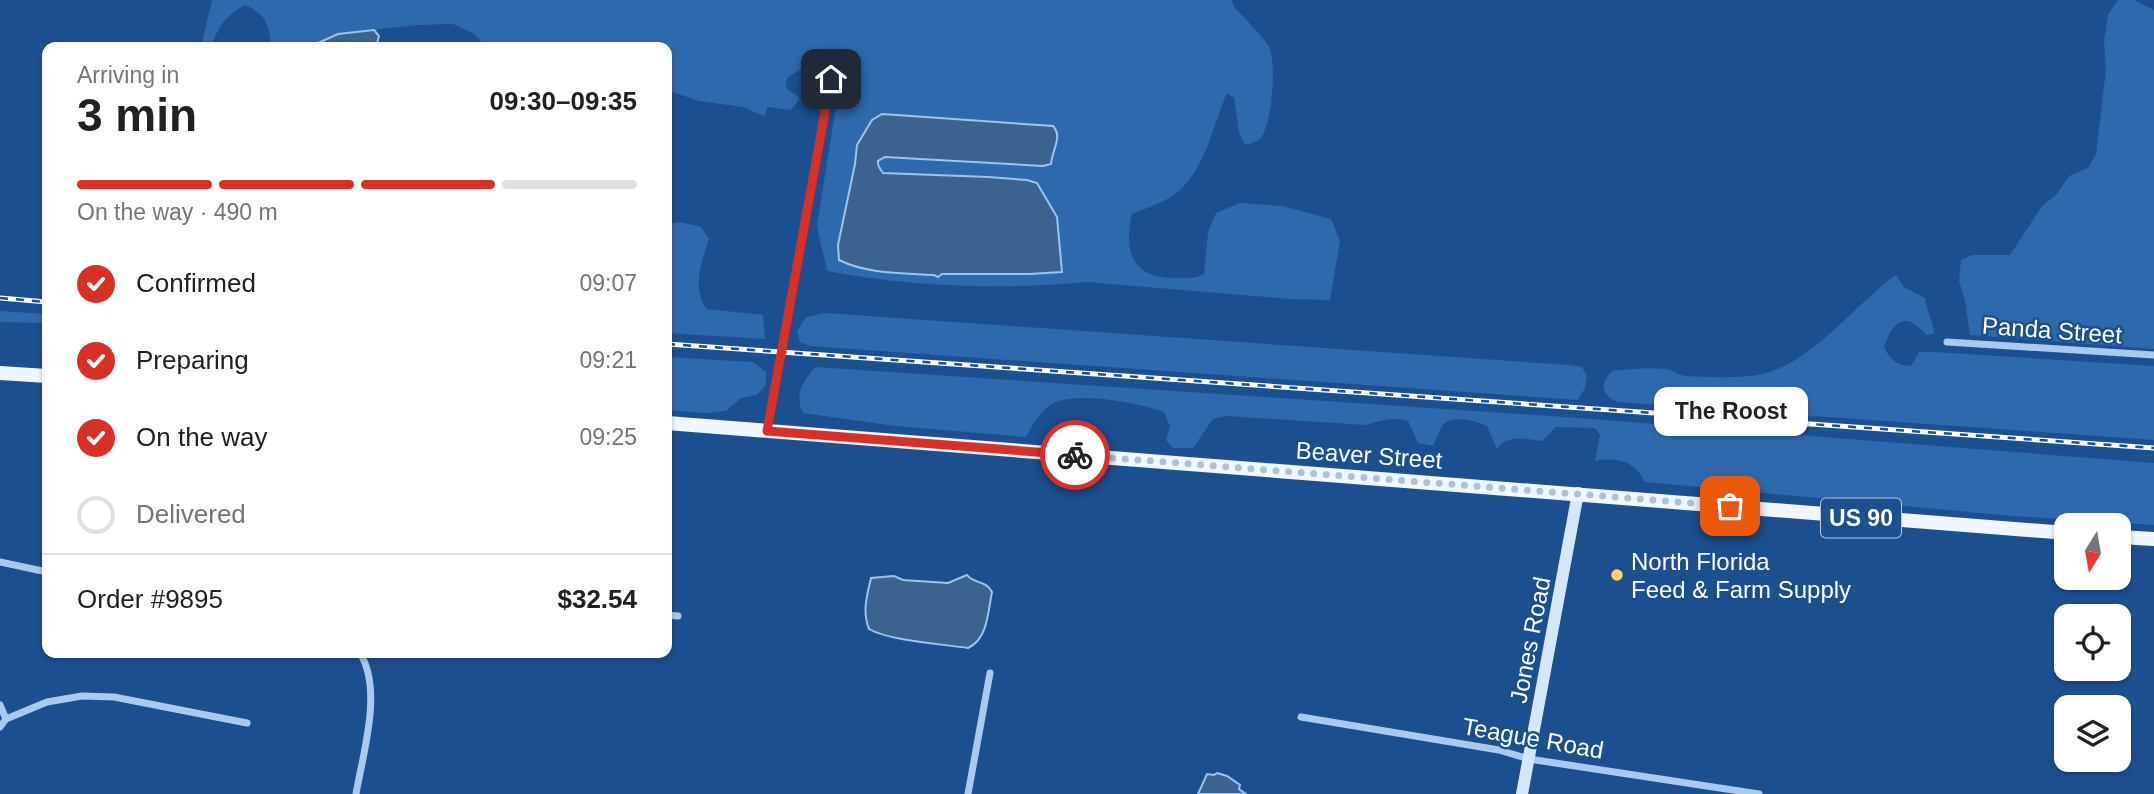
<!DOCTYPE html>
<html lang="en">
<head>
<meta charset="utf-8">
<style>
	body { margin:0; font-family:Arial,sans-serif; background:#f2f2f2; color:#202124; height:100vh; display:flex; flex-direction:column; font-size:26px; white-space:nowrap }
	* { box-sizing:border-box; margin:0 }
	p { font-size:23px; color:#757577 }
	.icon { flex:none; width:38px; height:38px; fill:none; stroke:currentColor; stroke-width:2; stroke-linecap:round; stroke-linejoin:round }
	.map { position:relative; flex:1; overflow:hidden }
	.side { position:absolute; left:42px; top:42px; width:630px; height:616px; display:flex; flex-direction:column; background:#fff; border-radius:14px; box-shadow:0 2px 5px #0004 }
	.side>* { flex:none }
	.needle { width:46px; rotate:191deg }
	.buttons { position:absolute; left:2054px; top:513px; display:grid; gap:14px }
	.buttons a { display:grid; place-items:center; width:77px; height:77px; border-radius:14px; background:#fff; box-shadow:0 2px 5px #0004; font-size:35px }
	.pin { position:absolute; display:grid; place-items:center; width:60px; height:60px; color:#fff; margin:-30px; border-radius:14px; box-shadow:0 4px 10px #0006 }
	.courier { position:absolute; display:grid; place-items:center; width:70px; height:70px; margin:-35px; border:5px solid #d93025; border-radius:50%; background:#fff; color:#222; box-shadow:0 2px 9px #0007 }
	.bubble { position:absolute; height:49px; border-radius:14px; background:#fff; box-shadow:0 2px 5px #0004; font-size:23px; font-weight:800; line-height:49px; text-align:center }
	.headline em { font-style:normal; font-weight:800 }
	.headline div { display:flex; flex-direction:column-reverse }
	.headline { display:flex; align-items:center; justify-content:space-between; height:119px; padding:0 35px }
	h1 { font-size:46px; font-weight:800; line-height:52px }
	.bar { display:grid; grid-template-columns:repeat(4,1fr); gap:10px 7px; align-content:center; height:84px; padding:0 35px }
	.bar i { height:9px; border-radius:5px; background:#e0e0e0 }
	.bar .current { background:#d93025 }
	.bar p { grid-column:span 4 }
	.line { display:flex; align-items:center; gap:18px; padding:0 35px; border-top:2px solid #e0e0e0 }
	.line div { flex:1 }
	ol { padding:0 35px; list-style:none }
	li { display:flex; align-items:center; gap:21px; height:77px }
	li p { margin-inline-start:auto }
	li .icon { padding:7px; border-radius:50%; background:#d93025; color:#fff; stroke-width:4 }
	li:last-child { color:#757577 }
	li i { width:38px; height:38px; border:4px solid #e0e0e0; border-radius:50% }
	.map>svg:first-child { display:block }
	.green { fill:#2e69ad; fill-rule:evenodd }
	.water { fill:#3c6290; stroke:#9cc4f0; stroke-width:2 }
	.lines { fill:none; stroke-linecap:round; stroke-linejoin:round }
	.street { stroke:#a9c9ee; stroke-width:7 }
	.secondary { stroke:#d6e6fa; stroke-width:12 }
	.primary { stroke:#f0f6ff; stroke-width:14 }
	.rail-casing { stroke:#fff; stroke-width:5 }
	.rail { stroke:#1b4f8f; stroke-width:2.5; stroke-dasharray:8; stroke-linecap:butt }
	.done { stroke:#afc1d8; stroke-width:7; stroke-dasharray:0 12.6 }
	.route { stroke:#d93025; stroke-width:9 }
	.poi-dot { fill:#ffd166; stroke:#1b4f8f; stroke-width:2.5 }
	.labels { text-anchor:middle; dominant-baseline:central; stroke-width:5; stroke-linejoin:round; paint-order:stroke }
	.shield { fill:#1b4f8f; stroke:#bbcadd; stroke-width:2 }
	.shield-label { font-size:23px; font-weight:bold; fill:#fff }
	.street-label { font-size:24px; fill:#fff; stroke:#1b4f8f }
	.poi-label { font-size:24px; fill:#fff; stroke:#1b4f8f; text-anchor:start }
</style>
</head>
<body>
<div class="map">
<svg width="2154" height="794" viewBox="0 0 2154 794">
	<rect width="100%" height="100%" fill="#1b4f8f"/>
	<path class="green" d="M212,0H1232L1233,5C1243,18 1261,33 1269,47C1277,62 1272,127 1260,139C1256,142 1250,144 1245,145L1239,132L1234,98L1227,93C1214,123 1207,161 1184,186C1172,200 1149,207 1132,214C1123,252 1133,279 1176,278C1186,278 1195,279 1204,274L1208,232L1216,213L1240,203L1282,206L1331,219L1340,241L1330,300L1290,299L1087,282C1000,290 912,287 827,271C824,254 819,241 817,225L837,100L845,75L840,68C818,65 805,64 787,78L786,88L800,98L791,110L768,107L764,116L743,107L699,101L667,90V47H527L511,45L486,47L473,33L453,24L417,25L338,34L309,47H271C270,26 265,13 245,5C224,17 220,24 211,47H201ZM882,114L1053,126L1058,140L1052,156L1051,164L1043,166L884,157L877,161L878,168L883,173L988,177L1027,180L1037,183L1054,212L1062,272C1010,276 956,276 904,272C882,270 859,270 840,260L838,245L855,164L857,145Z
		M2118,0H2134L2154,10V349L1970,335L1965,300L1959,281L1961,260L1972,255H2010L2042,206L2057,194L2069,176L2088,168L2096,154L2106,70L2104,41L2108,15Z
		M680,222L701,227L709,239C702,260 691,289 707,309L763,315L765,339L667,333V224Z
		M1896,275L1904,287L1925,298C1926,311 1934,322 1934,334L1926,335C1906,311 1893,320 1884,347C1890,360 1896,365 1911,366L1919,352H1934L2154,366V440L1617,402C1601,395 1600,383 1612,371C1630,369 1649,367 1666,369C1674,370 1679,376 1686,376C1707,377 1730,378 1751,376C1808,370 1852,306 1896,275Z
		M0,311L47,314V323L0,322Z
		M825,313L1568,365L1582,367L1587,376L1585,388L1578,400L810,346L800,342L797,331L806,317Z
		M667,357L753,362L766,372V385L757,395L741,398L726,411L705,413L667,410Z
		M815,367L1579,418L2154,463V525L2013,516L1645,482C1634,461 1618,457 1595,461L1600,435L1595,428L1556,427L1542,441C1526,439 1507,434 1497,449L1487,426C1476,421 1454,414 1443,425C1439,430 1436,440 1433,446L1418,443L1408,421C1392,417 1381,420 1366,425L1226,416L1213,419L1193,448H1173L1166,440L1170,426L1164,412C1139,403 1078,391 1054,403C1041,409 1032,425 1026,437L895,426L803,413C794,395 803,381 815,367Z"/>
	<path class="water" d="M374,30L379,36L376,47H309L338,34Z
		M882,114L1053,126C1063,137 1052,150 1051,164L1043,166L885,157L878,161C877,167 880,168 883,173L988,177L1027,180L1037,183L1057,217L1062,272L1029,274H942L938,277L934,275C903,273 867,274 839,260L838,245L855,164L857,145L872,120Z
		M967,575C974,584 986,580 992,592C988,611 988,639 968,648C942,644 890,641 869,629C862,612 867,595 871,578L894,576L903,580L948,583Z
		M1217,773L1227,776L1240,785L1239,789L1246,794H1198L1207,774L1214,775Z"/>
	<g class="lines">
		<path class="street" d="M1947,342L2154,355
			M767,430L831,80
			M0,562L47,572
			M667,615L678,616
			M0,705L6,719
			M1301,717L1499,750L1529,759L1759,794
			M0,727L6,719L47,702L82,696L114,697L247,723
			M356,794C363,753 383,690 360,653
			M968,794L990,673"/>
		<path class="secondary" d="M1522,794L1578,493"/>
		<path class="primary" d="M0,373L47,376
			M667,423L2067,533
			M2119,537L2154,539"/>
		<g class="rail-casing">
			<path id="rail" d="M0,298L47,302
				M667,344L2154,448"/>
		</g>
		<use href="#rail" class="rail"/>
	</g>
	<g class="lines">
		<path class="done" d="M1075,455L1730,506"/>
		<path class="route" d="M831,79L767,431L1075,455"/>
	</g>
	<circle class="poi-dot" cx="1617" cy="575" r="7"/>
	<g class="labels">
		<rect class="shield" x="1821" y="498.5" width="80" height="39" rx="5"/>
		<g class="shield-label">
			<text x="1861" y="518">US 90</text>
		</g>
		<g class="street-label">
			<text transform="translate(2052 330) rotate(4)">Panda Street</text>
			<text transform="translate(1369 455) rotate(4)">Beaver Street</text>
			<text transform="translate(1530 640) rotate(-79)">Jones Road</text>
			<text transform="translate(1533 738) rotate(10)">Teague Road</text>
		</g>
		<g class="poi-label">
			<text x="1631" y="561">North Florida<tspan x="1631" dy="28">Feed &amp; Farm Supply</tspan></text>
		</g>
	</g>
</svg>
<div class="buttons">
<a><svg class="needle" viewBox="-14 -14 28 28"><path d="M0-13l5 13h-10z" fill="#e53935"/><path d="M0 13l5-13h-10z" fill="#757577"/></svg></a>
<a><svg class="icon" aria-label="locate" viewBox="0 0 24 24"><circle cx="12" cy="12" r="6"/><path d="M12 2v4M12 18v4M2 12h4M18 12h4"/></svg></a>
<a><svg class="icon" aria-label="layers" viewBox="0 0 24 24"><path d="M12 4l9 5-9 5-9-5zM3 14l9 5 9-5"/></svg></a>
</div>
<div class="pin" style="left:1730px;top:506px;background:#ea580c"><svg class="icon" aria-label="bag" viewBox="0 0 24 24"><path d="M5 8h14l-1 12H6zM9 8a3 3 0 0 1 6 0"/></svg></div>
<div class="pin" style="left:831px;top:79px;background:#1f2937"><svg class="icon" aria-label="home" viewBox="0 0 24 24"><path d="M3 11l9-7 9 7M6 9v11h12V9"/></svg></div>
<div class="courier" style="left:1075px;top:455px"><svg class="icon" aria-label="bike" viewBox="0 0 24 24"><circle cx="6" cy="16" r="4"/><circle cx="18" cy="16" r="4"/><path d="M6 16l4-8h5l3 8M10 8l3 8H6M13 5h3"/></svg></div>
<div class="bubble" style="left:1654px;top:387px;width:154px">The Roost</div>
<section class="side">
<div class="headline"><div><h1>3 min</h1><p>Arriving in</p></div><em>09:30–09:35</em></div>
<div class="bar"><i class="current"></i><i class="current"></i><i class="current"></i><i></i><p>On the way · 490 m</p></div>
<ol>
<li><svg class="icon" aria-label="check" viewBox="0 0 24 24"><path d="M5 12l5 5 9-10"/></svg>Confirmed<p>09:07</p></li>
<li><svg class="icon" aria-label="check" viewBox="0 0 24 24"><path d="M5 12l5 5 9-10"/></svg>Preparing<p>09:21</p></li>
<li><svg class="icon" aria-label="check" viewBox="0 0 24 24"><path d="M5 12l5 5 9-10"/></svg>On the way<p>09:25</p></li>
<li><i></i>Delivered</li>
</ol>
<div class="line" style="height:91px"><div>Order #9895</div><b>$32.54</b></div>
</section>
</div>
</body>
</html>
